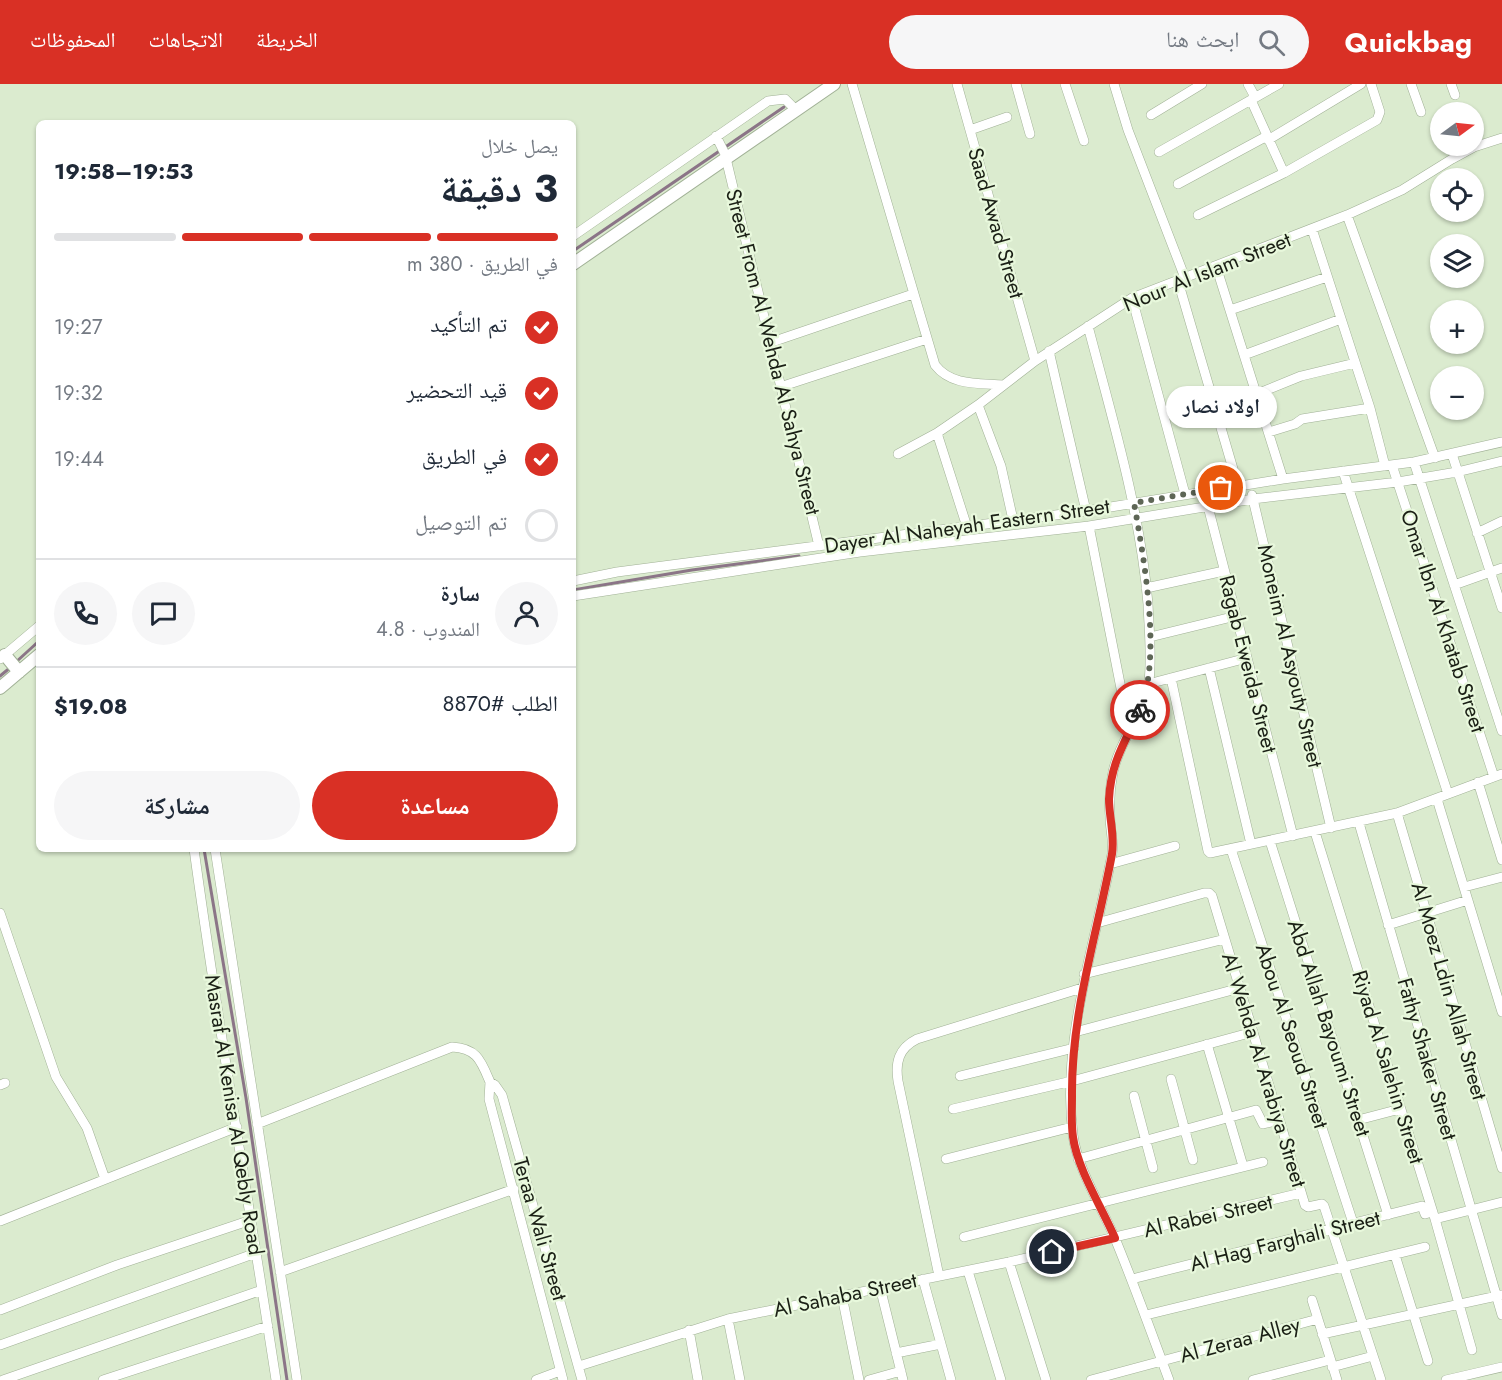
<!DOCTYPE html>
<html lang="ar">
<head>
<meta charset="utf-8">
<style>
	body { margin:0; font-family:Jost,"Noto Naskh Arabic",sans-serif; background:#f6f6f7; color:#1f2937; direction:rtl; height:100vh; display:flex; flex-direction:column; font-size:22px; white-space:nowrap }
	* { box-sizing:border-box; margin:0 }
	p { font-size:20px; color:#747a83 }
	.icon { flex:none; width:33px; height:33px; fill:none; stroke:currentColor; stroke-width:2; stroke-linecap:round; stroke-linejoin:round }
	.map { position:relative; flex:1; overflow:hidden; direction:ltr }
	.side { position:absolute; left:36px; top:36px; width:540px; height:732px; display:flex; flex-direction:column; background:#fff; border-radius:9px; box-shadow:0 2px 4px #0004; direction:rtl }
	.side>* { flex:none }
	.needle { width:39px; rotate:75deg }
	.tools { position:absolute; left:1430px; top:18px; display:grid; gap:12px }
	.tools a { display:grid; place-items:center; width:54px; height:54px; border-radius:50%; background:#fff; box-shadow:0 2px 4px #0004; font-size:30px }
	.pin { position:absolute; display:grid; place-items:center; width:51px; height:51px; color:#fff; margin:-26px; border:3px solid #fff; border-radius:50%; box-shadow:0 2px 6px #0007 }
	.courier { position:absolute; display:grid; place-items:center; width:60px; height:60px; margin:-30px; border:4px solid #d93025; border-radius:50%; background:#fff; color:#222; box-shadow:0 2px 8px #0007 }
	.bubble { position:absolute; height:42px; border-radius:21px; background:#fff; box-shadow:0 2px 4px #0004; font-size:20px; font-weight:700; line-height:42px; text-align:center; direction:rtl }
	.overview em { font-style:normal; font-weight:700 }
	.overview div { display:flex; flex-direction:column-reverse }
	.overview { display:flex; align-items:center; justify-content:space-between; height:102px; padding:0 18px }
	h1 { font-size:39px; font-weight:700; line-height:45px }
	.bar { display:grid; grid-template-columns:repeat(4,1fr); gap:9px 6px; align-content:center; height:72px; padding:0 18px }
	.bar i { height:8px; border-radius:4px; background:#e0e1e3 }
	.bar .selected { background:#d93025 }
	.bar p { grid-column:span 4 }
	.line { display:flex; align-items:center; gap:15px; padding:0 18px; border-top:2px solid #e0e1e3 }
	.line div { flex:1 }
	.round { display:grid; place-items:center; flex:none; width:63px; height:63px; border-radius:32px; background:#f6f6f7 }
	ol { padding:0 18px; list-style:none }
	li { display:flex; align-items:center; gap:18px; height:66px }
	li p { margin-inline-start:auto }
	li .icon { padding:6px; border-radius:50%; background:#d93025; color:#fff; stroke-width:4 }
	li:last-child { color:#747a83 }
	li i { width:33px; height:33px; border:3px solid #e0e1e3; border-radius:50% }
	.action { display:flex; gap:12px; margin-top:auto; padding:12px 18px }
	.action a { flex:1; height:69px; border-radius:36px; background:#d93025; color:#fff; font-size:24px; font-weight:700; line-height:69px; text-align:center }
	.action a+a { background:#f6f6f7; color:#1f2937 }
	header { display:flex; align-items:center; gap:36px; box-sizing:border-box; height:84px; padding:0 30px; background:#d93025; color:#fff }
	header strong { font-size:28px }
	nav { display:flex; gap:33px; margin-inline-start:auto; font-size:21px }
	.search { width:420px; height:54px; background:#f6f6f7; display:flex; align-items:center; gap:15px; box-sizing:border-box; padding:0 21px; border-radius:33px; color:#747a83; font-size:22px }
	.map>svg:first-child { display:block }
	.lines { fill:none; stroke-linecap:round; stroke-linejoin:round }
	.stream { stroke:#8b7587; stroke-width:3 }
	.minor-casing { stroke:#a1b196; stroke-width:10 }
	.tertiary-casing { stroke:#a1b196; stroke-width:14 }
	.minor { stroke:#fff; stroke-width:9 }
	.tertiary { stroke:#fff; stroke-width:12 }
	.done { stroke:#5e6656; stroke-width:6; stroke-dasharray:0 10.8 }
	.route { stroke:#d93025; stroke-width:8 }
	.labels { text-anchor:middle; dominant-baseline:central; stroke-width:4.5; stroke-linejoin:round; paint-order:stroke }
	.street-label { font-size:21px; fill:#1a1f15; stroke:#e8f8dc }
</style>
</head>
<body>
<header>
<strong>Quickbag</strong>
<div class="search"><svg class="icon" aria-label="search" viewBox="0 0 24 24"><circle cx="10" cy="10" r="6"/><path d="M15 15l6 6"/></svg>ابحث هنا</div>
<nav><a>الخريطة</a><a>الاتجاهات</a><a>المحفوظات</a></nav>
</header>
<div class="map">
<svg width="1502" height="1296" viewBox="0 0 1502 1296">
	<rect width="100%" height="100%" fill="#dbebcf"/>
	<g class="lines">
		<path class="stream" d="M573,167L784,23
			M573,506L692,486L799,472
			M16,578L39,557
			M0,592L11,583
			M204,765L246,1014L287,1296"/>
		<g class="minor-casing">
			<path id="minor" d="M852,0L935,281C951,302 979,299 1003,301
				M957,0L1035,277
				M1016,0L1030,50
				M1065,0L1084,57
				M1114,0L1128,46L1185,194
				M1248,0L1255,13
				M1411,0L1421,28
				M1451,0L1455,11
				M1251,16L1284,89
				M1151,31L1202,0
				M970,46L1007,33
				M716,52L725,70L819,462
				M1268,56L1361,0
				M1159,68L1279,0
				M1178,100L1267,52
				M1198,131L1284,89L1377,36L1380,28L1371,0
				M1347,131L1435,374
				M1312,145L1370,324L1385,382
				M573,152L768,17L785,15L795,25
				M1216,182L1283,395
				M1178,197L1238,402
				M1132,214L1185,410
				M1230,226L1327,193
				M1088,242C1112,334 1140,425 1148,520C1149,546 1152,572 1149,597C1145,629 1120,655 1113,688C1110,703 1109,718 1110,732C1110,745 1114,757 1112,770C1095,862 1061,957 1073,1051C1077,1084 1101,1122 1114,1152C1134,1200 1151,1248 1169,1296
				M769,259L913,210
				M1049,267L1086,427
				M1244,271L1341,235
				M780,303L927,255
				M1257,310L1301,292L1355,279
				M978,321L1001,382L1013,436
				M1269,348L1295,340L1302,335L1370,324
				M937,349L967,443
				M898,370L937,349L978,321L1035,277L1132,214L1347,131L1402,106L1452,75L1474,63L1502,54
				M1452,370L1502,524
				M1414,378L1502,647
				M1392,381L1494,693
				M1343,387L1448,710
				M1204,407L1293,752
				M1252,411L1331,744
				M1089,442L1129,645
				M1477,449L1502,437
				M573,497L617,488L1086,427L1283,395L1414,378L1502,358
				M1454,501L1502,484
				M1146,504L1224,487
				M573,512L860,468L1089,442L1253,415L1398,398L1457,388L1502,377
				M1150,553L1236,532
				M0,575L39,542
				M1209,584L1251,760
				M1171,594L1208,767L1210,769L1397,729L1502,690
				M1148,600L1247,574
				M1478,698L1502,776
				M1437,715L1502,928
				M1397,729L1502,1084
				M1359,739L1502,1231
				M1315,748L1435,1135L1472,1266
				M1270,757L1388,1131
				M194,765C218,942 249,1119 276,1296
				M215,765L297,1296
				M1231,765L1353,1139
				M1110,780L1175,762
				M1464,803L1502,793
				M0,829L56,993L87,1044L105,1095
				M1097,839L1204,809H1209L1212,812L1305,1121L1308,1123L1322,1120L1324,1122L1381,1296
				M1388,841L1468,816
				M1084,890L1225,855
				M1075,948L1240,904
				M1207,960L1243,1082
				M960,992L1074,964
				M1171,995L1193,1076
				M490,998L489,1015L563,1296
				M0,1001L5,999
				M1134,1012L1153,1084
				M953,1025L1072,997L1253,948
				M1358,1036L1400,1025
				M257,1040L452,963C477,964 481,977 490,998L495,1001L502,1011L582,1296
				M946,1075L1072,1043
				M1078,1075L1256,1026L1263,1040L1279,1036
				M1435,1135L1502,1118
				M0,1137L237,1043
				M964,1153L1263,1078
				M1395,1171L1428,1277
				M1009,1178L1046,1296
				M968,1187L1001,1296
				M280,1188L514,1105
				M939,1192L898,997C895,978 899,964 917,955L1082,904
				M923,1195L951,1296
				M1132,1195L1422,1122L1425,1130L1432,1128
				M880,1203L903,1296
				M842,1212L859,1296
				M1312,1216L1337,1296
				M0,1226L117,1181L251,1136
				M1146,1231L1425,1163
				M728,1235L740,1296
				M689,1246L698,1296
				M1322,1250L1502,1211
				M0,1261L256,1169
				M896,1269L941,1260
				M579,1282L728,1235L1009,1178L1301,1109
				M1332,1283L1373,1272
				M3,1296L262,1206
				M103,1296L268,1242
				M536,1296L560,1287
				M869,1296L901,1287
				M1091,1296L1318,1235
				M1253,1296L1330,1276
				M1446,1296L1502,1283"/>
		</g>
		<g class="tertiary-casing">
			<path id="tertiary" d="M573,180L834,0
				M5,571L19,588
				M0,604L39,571"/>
		</g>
		<use href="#minor" class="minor"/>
		<use href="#tertiary" class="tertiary"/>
	</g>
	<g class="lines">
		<path class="done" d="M1140,626C1162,573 1144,475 1134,419L1221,404"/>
		<path class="route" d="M1052,1168L1115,1154C1102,1124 1077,1084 1073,1053C1071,1040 1072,1026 1072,1012C1071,929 1097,851 1112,770C1115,752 1109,733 1109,715C1111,678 1125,658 1140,626"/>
	</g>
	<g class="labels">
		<g class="street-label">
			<text transform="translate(996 139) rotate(74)">Saad Awad Street</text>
			<text transform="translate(1207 188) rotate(-22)">Nour Al Islam Street</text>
			<text transform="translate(773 268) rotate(76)">Street From Al Wehda Al Sahya Street</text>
			<text transform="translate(967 442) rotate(-8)">Dayer Al Naheyah Eastern Street</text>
			<text transform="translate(1443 537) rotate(72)">Omar Ibn Al Khatab Street</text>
			<text transform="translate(1290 572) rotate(77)">Moneim Al Asyouty Street</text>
			<text transform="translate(1248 580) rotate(76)">Ragab Eweida Street</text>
			<text transform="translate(1449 907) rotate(74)">Al Moez Ldin Allah Street</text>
			<text transform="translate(1329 944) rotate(72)">Abd Allah Bayoumi Street</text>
			<text transform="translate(1292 952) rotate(72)">Abou Al Seoud Street</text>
			<text transform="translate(1427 975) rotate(74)">Fathy Shaker Street</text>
			<text transform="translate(1388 983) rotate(73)">Riyad Al Salehin Street</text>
			<text transform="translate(1264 986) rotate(73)">Al Wehda Al Arabiya Street</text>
			<text transform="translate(234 1031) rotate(81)">Masraf Al Kenisa Al Qebly Road</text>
			<text transform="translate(1208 1132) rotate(-13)">Al Rabei Street</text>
			<text transform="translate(540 1145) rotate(74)">Teraa Wali Street</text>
			<text transform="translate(1285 1157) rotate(-14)">Al Hag Farghali Street</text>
			<text transform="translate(845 1211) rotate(-12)">Al Sahaba Street</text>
			<text transform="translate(1240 1256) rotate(-15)">Al Zeraa Alley</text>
		</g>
	</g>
</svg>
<div class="tools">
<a><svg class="needle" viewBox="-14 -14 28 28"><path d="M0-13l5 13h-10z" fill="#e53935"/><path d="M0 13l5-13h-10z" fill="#747a83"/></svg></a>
<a><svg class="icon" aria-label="locate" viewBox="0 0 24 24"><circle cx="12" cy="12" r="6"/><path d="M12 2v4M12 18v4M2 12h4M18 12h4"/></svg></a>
<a><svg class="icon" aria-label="layers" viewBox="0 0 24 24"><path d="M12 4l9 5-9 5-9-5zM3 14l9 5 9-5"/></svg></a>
<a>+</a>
<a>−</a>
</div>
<div class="pin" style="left:1221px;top:404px;background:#ea580c"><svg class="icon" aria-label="bag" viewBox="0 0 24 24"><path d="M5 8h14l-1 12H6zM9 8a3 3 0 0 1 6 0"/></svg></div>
<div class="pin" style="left:1052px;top:1168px;background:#1f2937"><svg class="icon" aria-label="home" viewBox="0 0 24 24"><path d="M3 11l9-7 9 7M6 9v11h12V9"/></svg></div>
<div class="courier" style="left:1140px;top:626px"><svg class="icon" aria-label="bike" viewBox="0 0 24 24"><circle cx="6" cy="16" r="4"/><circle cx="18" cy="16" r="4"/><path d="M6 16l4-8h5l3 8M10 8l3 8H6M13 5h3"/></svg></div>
<div class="bubble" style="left:1166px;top:302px;width:111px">اولاد نصار</div>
<section class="side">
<div class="overview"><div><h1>3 دقيقة</h1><p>يصل خلال</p></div><em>19:53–19:58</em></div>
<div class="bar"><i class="selected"></i><i class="selected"></i><i class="selected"></i><i></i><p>في الطريق · 380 m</p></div>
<ol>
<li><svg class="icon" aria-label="check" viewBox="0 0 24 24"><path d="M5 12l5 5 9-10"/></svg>تم التأكيد<p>19:27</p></li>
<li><svg class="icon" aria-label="check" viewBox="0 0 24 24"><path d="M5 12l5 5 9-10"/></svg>قيد التحضير<p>19:32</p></li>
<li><svg class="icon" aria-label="check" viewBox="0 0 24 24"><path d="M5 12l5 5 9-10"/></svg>في الطريق<p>19:44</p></li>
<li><i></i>تم التوصيل</li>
</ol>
<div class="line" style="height:108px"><a class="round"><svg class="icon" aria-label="person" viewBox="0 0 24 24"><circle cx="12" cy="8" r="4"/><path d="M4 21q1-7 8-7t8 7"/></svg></a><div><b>سارة</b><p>المندوب · 4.8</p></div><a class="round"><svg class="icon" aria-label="chat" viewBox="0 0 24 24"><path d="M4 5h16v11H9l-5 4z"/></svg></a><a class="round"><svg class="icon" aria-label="phone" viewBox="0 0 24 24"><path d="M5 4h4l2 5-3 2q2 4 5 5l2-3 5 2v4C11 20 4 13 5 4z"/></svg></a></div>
<div class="line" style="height:78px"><div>الطلب #8870</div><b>$19.08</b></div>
<div class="action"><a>مساعدة</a><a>مشاركة</a></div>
</section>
</div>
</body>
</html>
